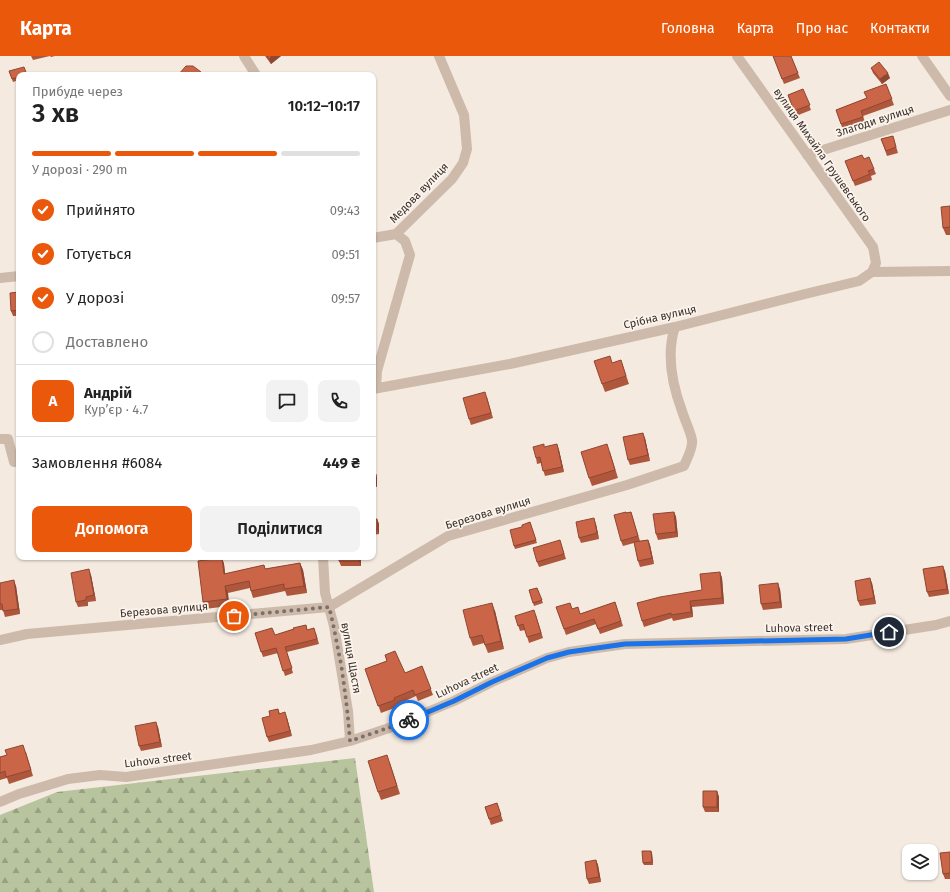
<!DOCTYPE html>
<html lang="uk">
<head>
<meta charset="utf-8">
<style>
	body { margin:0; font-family:"Fira Sans",sans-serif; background:#f2f2f2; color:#222; height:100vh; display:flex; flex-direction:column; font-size:15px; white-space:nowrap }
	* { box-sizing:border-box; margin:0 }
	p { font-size:13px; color:#767676 }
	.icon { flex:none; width:22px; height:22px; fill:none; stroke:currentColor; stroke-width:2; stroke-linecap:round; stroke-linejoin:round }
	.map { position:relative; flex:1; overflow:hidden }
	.drawer { position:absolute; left:16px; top:16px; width:360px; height:488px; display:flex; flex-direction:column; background:#fff; border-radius:8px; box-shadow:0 1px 3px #0004 }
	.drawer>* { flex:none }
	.tools { position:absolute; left:902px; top:788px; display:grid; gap:8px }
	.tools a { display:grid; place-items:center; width:36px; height:36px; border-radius:8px; background:#fff; box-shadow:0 1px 3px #0004; font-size:20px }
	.pin { position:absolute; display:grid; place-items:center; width:34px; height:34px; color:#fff; margin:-17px; border:2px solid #fff; border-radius:50%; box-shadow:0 1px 4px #0007 }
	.courier { position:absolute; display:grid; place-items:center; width:40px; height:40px; margin:-20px; border:3px solid #1a73e8; border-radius:50%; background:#fff; color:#222; box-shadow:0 1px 5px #0007 }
	.headline em { font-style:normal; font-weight:600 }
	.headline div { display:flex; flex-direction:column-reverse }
	.headline { display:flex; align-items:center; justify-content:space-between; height:68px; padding:0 16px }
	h1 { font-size:26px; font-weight:600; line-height:30px }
	.bar { display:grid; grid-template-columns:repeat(4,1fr); gap:6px 4px; align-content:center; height:48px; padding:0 16px }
	.bar i { height:5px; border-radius:3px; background:#e0e0e0 }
	.bar .selected { background:#ea580c }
	.bar p { grid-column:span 4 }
	.line { display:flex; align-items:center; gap:10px; padding:0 16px; border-top:1px solid #e0e0e0 }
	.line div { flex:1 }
	.round { display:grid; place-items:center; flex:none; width:42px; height:42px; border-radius:8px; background:#f2f2f2 }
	ol { padding:0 16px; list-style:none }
	li { display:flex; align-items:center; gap:12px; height:44px }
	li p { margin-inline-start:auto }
	li .icon { padding:4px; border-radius:50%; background:#ea580c; color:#fff; stroke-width:4 }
	li:last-child { color:#767676 }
	li i { width:22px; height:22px; border:2px solid #e0e0e0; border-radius:50% }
	.primary-button { display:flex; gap:8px; margin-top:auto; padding:8px 16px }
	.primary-button a { flex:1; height:46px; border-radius:8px; background:#ea580c; color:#fff; font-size:16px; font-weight:600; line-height:46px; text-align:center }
	.primary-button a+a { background:#f2f2f2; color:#222 }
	header { display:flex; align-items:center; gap:24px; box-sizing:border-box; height:56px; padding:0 20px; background:#ea580c; color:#fff }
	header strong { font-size:19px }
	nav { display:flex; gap:22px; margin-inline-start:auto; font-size:14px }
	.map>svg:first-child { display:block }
	.forest { fill:url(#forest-firs) }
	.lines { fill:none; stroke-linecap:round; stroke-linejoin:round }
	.minor { stroke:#cdbaaa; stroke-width:10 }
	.wall { fill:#af573d }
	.shaded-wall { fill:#8e4732 }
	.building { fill:#cb6547; stroke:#8e4732 }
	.done { stroke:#7c706a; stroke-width:4; stroke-dasharray:0 7.2 }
	.route { stroke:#1a73e8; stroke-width:5 }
	.labels { text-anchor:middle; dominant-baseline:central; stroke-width:3.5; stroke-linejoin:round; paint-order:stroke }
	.street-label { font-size:11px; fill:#3b2f2a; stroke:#fbf4ed }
</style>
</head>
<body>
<header>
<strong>Карта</strong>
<nav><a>Головна</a><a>Карта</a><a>Про нас</a><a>Контакти</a></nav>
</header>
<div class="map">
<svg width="950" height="836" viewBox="0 0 950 836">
	<defs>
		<pattern id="forest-firs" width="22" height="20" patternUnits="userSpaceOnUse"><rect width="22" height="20" fill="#b8c49e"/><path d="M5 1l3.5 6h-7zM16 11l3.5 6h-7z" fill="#97a081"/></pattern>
	</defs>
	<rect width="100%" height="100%" fill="#f4eae0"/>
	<path class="forest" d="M355,702L374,836H0V759L57,736Z"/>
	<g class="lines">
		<path class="minor" d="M244,0L256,19
			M737,0L873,191L876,207L872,216
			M922,0L950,40
			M807,99L950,54
			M373,182L396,178L452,123L463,107L467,93L464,59L439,0
			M0,222L19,220
			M376,332L377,315L410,199L405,185L396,178
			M373,333L510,308L675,271L805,238L859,225L872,216L950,215
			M0,383H8L14,406L19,405
			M323,501L325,537L334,570L348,655L350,685
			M0,584L27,578L329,551L448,480L627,429L684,410C687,402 693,393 692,384C691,377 684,362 682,355C672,328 666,298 675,271
			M0,746L19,738L68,723L100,719L126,721L311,694L350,685L389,672L454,645L492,626L547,602L569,596L625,588L846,583L936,569L950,565"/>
	</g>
	<path class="wall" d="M31,0H55L51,1L50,0L33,4Z
		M265,0H281L271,8Z
		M773,0H791L800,22L784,28Z
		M871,12L890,22L882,28L873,17Z
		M9,15L19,19V24L13,26Z
		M886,28L894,49L863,60L865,66L843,74L836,54L867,42Z
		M803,33L811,54L796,60L788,39Z
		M893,80L898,97L887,100L881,83Z
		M869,101L876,118L871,120L872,124L855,130L845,105L864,103Z
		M950,150V179H946L943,172Z
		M19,236V260H13L11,255Z
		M621,304L629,328L605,336L602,328L613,307Z
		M487,341L493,362L471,369L469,363Z
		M645,382L650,405L630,409L628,404Z
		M559,394L564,416L545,420L541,407L537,408L536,402Z
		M610,396L618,422L592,430L589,422Z
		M373,418L377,421V431H373Z
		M631,456L640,485L648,484L650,489L654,508L640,511L638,505L634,487L623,490L621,485L626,457Z
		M674,456L676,461L678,481L658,484L656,478Z
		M373,463H377L379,468V478L373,479Z
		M530,466L537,487L515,493L514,490L522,471Z
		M596,468L599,483L581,487L579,482Z
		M560,484L566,503L539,511L537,506Z
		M361,501V510H341L339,505Z
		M222,502L224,508L225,518L264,509L265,513L300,507L303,514L307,537L287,540L285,535L253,542L250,532L228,537L229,550L205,553L203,546Z
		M945,515L949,538L929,541L927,536Z
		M720,516L722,522L724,548L692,551L693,561L673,565L672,562L644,571L642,565L702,534Z
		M91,519L96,545L88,546V550L78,551L76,546Z
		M0,527L16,530L20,558L5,561L3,554H0Z
		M872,527L876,548L860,550L858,545Z
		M537,532L543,547L534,550L529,534Z
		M780,533L782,552L763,554L761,548Z
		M615,546L623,570L600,578L596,568L566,579L556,551L572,553L580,558Z
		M495,555L504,593L488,597L484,587L473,590L470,582Z
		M536,559L543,582L529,587L525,574L520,575L515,560Z
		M306,569L307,574L316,577L319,588L287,596L293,617L285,620L278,597L263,601L255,577L275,579Z
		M385,599L405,617L422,610L433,639L418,645L416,640L396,649L397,651L381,657L365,613L387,605Z
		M278,653L280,658L287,662L292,680L269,686L267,681L270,660Z
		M158,671L162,691L141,695L139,690Z
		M26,696L33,720L9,728L7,722L0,724V701Z
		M390,707L400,738L381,744L378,736Z
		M717,735L719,741V756H705L703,751Z
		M497,747L503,765L491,769L485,751Z
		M651,795L652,797L653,809H644L643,807Z
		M950,796V823H945L943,818Z
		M596,804L598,809L601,826L589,828L587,823Z"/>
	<path class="shaded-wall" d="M272,0H281L271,8L269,3Z
		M888,17L890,22L882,28L880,23Z
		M643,377L645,382L650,405L648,399Z
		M557,388L559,394L564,416L562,411Z
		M376,418L377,421V431L376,428Z
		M674,456L676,461L678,481L676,476Z
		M594,462L596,468L599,483L597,477Z
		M377,463L379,468V478L377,473Z
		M648,484L650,489L654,508L652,502Z
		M359,501H361V510L359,505Z
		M222,502L224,508L226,525L224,518Z
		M300,507L303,514L307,537L304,530Z
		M943,510L945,515L949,538L947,533Z
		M89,513L91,519L96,545L94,539Z
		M720,516L722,522L724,548L722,542Z
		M870,522L872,527L876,548L874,542Z
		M14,524L16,530L20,558L18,553Z
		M778,527L780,533L782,552L780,546Z
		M225,530L228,537L229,550L227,543Z
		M690,545L692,551L693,561L691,556Z
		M492,547L495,555L504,593L501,585Z
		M285,656L287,662L292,680L290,675Z
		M156,666L158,671L162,691L160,686Z
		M717,735L719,741V756L717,751Z
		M651,795L652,797L653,809L652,806Z
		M596,804L598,809L601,826L599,821Z"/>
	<path class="building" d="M267,0H272L269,3Z
		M773,0H791L798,17L782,23Z
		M879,6L888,17L880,23L871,12Z
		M186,10H193L201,16V19H178Z
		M24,11L27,19H19V21L12,23L9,15Z
		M886,28L892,43L861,55L863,61L841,68L836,54L867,42L864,36Z
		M803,33L810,49L794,55L788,39Z
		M893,80L896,91L886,95L881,83Z
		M862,99L864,103L869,101L874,113L868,115L870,118L853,125L845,105Z
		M950,150V171L943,172L941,151Z
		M19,236V254L11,255L10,237Z
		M610,300L612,307L621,304L626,320L602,328L594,305Z
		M485,336L491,357L469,363L463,342Z
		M643,377L648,399L628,404L623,381Z
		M544,388V391L557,388L562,411L543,415L540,401L536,402L533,391Z
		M607,388L615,414L589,422L581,396Z
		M373,418H376V428H373Z
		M626,456V457L631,456L638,480L621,485L614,459Z
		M674,456L676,476L656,478L653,458Z
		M594,462L597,477L579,482L576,466Z
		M373,463H377V473L373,474Z
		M530,466L536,484L514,490L510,474L522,471V469Z
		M560,484L564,498L537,506L533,492Z
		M648,484L652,502L638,505L634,486Z
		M339,501H359V505H339Z
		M222,502L224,518L264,509L265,513L300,507L304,530L284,533V528L251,535L249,525L225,530L227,543L203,546L198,505Z
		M943,510L947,533L927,536L923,513Z
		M89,513L94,539L86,541V544L76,546L71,517Z
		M720,516L722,542L690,545L691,556L671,559V557L642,565L637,547L660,541L702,534L700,518Z
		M870,522L874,542L858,545L855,525Z
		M14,524L18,553L3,555L2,548H0V527Z
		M778,527L780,546L761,548L759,529Z
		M537,532L542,544L533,547L529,534Z
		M615,546L621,565L598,573L594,563L564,573L556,551L570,547L572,553L578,551L580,558Z
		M492,547L501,585L485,589L482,579L470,582L463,554Z
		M534,554L541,577L527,581L523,568L518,570L515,560Z
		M306,569L307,574L314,572L317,583L285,591L292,612L283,615L276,592L261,596L255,577L272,572L275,579L294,573L293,572Z
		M395,595L405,617L422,610L431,633L415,639L413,634L394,642L395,644L378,650L365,613L387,605L385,599Z
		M278,653L279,658L285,656L290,675L267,681L262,662L270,660L269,655Z
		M156,666L160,686L139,690L135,670Z
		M23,689L31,714L6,721L5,715L0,717V701L7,699L5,694Z
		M387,699L397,730L378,736L368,705Z
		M703,735H717V751H703Z
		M497,747L501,759L489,763L485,751Z
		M642,795H651L652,806L643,807Z
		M950,796V817L943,818L940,797Z
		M596,804L599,821L587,823L585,806Z"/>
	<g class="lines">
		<path class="done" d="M234,560L329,551C334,570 337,589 341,608C345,634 348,659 350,685L388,672L409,664"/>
		<path class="route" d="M409,664L454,645L492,626L547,602L569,596L625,588L846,583L889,576"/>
	</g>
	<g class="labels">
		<g class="street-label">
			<text transform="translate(875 65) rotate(-18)">Злагоди вулиця</text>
			<text transform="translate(822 99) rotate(55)">вулиця Михайла Грушевського</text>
			<text transform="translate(419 137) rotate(-46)">Медова вулиця</text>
			<text transform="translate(660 261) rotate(-13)">Срібна вулиця</text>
			<text transform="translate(488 457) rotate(-17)">Березова вулиця</text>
			<text transform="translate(164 554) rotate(-5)">Березова вулиця</text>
			<text transform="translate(799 572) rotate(-1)">Luhova street</text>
			<text transform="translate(351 602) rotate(80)">вулиця Щастя</text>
			<text transform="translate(467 625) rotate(-25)">Luhova street</text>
			<text transform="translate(158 704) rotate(-7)">Luhova street</text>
		</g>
	</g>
</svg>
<div class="tools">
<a><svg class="icon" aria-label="layers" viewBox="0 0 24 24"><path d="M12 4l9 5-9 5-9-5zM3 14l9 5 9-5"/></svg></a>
</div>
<div class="pin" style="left:234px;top:560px;background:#ea580c"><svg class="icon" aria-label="bag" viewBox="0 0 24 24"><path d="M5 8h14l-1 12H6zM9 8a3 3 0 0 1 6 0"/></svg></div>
<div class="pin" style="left:889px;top:576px;background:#1f2937"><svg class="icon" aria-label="home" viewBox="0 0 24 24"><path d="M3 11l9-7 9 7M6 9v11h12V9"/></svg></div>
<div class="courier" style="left:409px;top:664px"><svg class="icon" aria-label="bike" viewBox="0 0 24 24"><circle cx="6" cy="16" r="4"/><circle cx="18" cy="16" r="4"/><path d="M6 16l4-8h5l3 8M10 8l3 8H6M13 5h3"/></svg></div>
<section class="drawer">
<div class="headline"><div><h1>3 хв</h1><p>Прибуде через</p></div><em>10:12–10:17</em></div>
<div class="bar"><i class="selected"></i><i class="selected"></i><i class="selected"></i><i></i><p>У дорозі · 290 m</p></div>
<ol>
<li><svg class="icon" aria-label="check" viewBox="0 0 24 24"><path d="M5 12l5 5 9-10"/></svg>Прийнято<p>09:43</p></li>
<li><svg class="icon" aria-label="check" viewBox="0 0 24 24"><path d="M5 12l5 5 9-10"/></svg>Готується<p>09:51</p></li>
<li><svg class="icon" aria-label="check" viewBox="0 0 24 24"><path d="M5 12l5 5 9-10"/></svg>У дорозі<p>09:57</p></li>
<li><i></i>Доставлено</li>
</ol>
<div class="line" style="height:72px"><b class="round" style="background:#ea580c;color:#fff">А</b><div><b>Андрій</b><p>Кур’єр · 4.7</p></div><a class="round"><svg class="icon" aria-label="chat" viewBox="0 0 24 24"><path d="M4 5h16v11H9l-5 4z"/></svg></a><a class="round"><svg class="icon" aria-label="phone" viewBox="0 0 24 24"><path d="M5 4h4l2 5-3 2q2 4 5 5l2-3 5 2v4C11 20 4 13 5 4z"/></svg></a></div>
<div class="line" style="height:52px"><div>Замовлення #6084</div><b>449 ₴</b></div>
<div class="primary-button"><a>Допомога</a><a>Поділитися</a></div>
</section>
</div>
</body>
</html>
